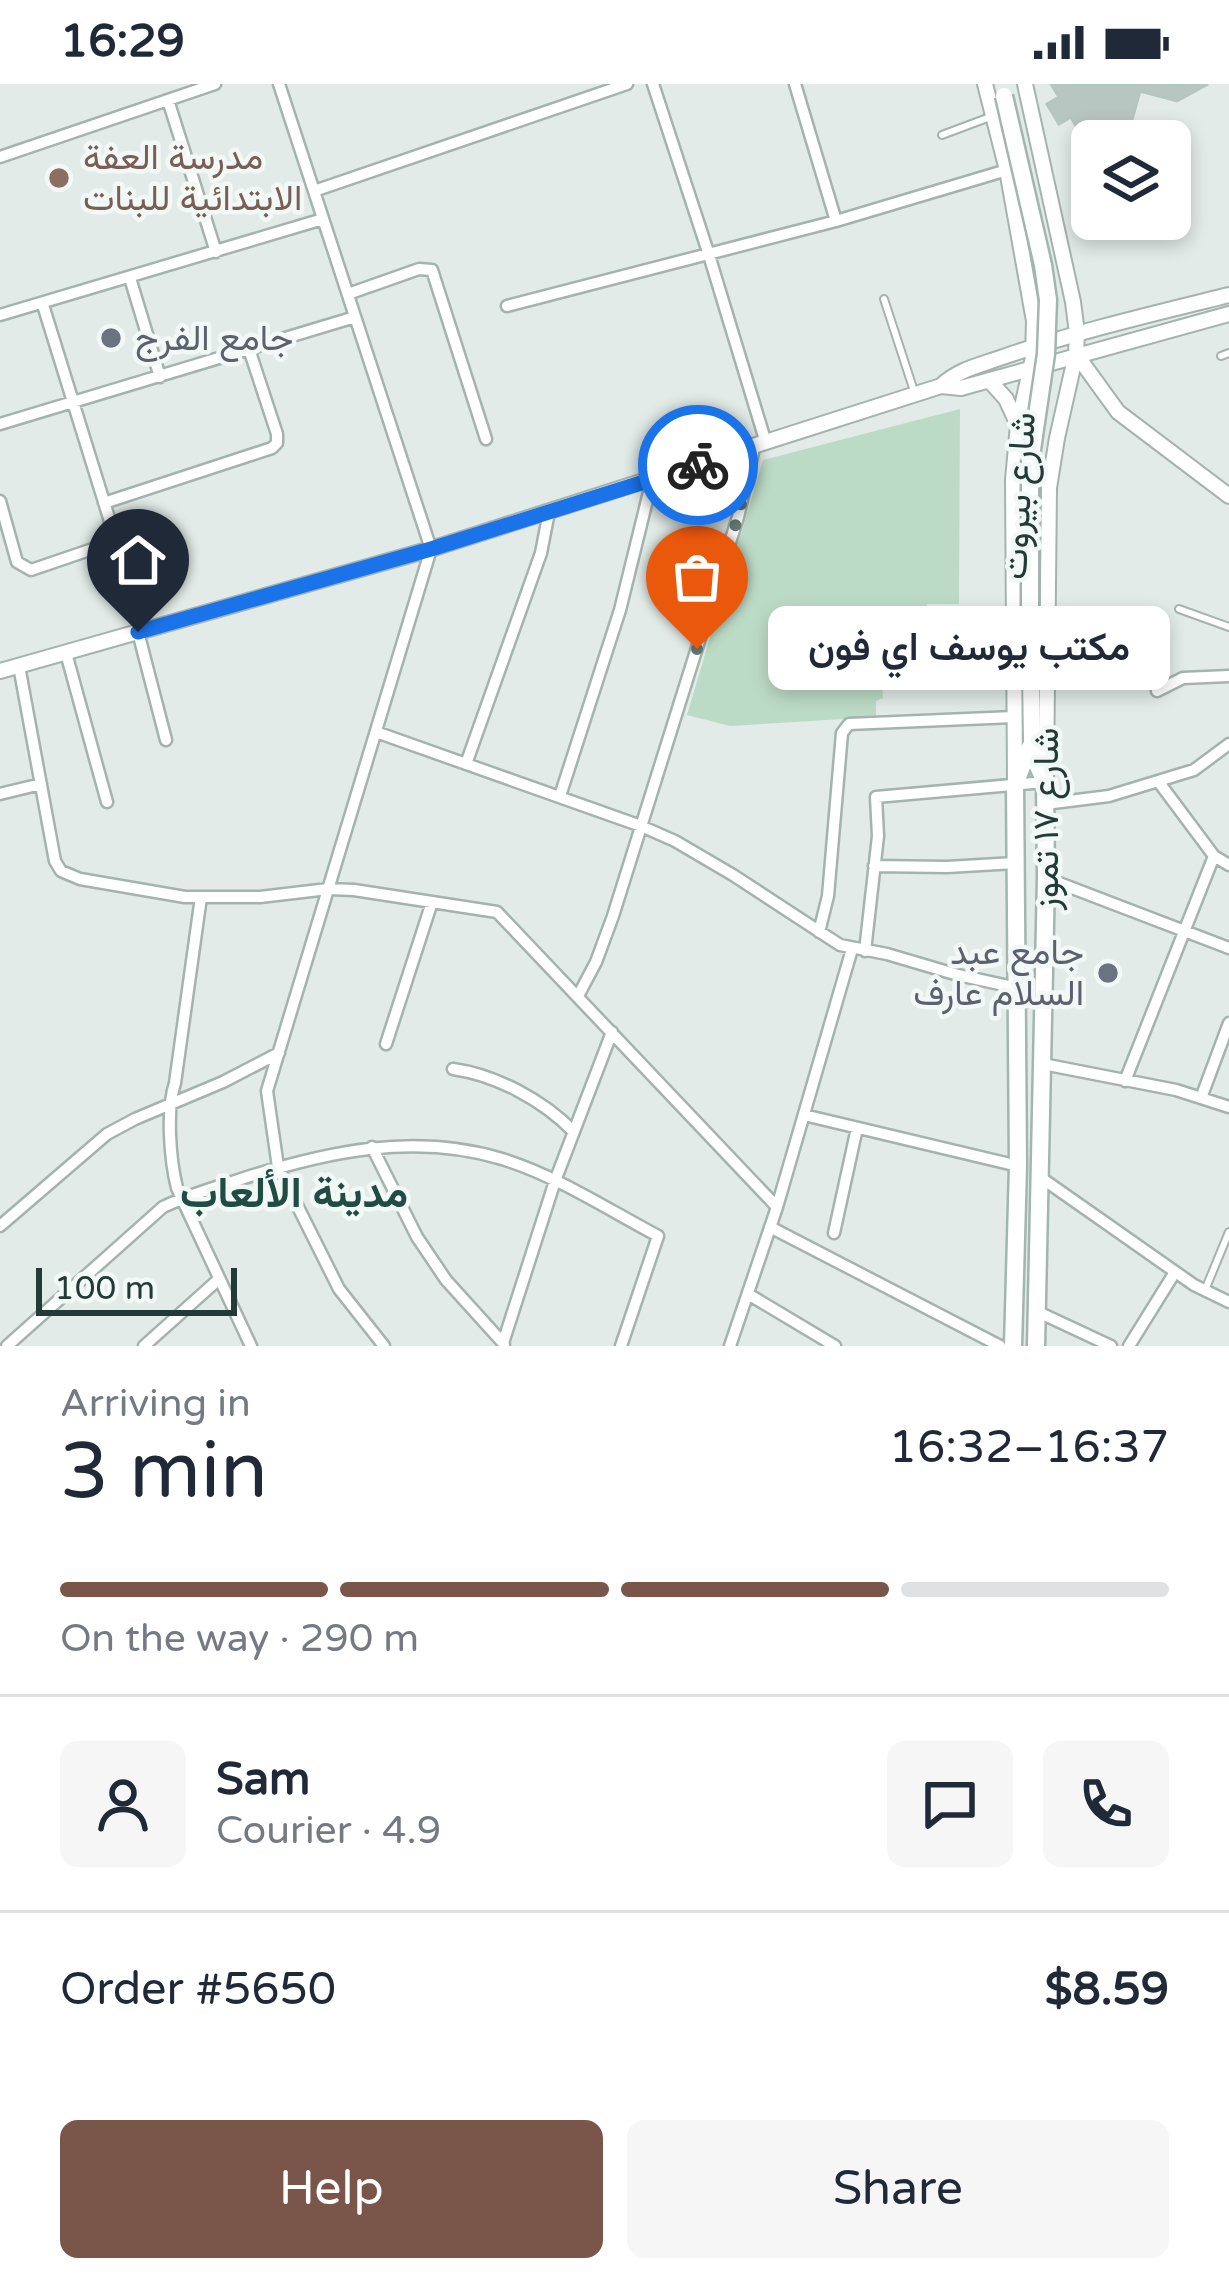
<!DOCTYPE html>
<html lang="en">
<head>
<meta charset="utf-8">
<style>
	body { margin:0; font-family:"Varela Round",Vazirmatn,sans-serif; background:#f6f6f7; color:#1f2937; height:100vh; display:flex; flex-direction:column; font-size:45px; white-space:nowrap }
	* { box-sizing:border-box; margin:0 }
	p { font-size:39px; color:#747a83 }
	.icon { flex:none; width:66px; height:66px; fill:none; stroke:currentColor; stroke-width:2; stroke-linecap:round; stroke-linejoin:round }
	.map { position:relative; height:1262px; overflow:hidden }
	.side { display:flex; flex-direction:column; background:#fff; flex:1 }
	.side>* { flex:none }
	.controls { position:absolute; left:1071px; top:36px; display:grid; gap:24px }
	.controls a { display:grid; place-items:center; width:120px; height:120px; border-radius:18px; background:#fff; box-shadow:0 6px 18px #0003; font-size:60px }
	.scale { position:absolute; left:36px; bottom:30px; width:201px; box-sizing:border-box; padding-left:12px; border:6px solid #233b36; border-top:0; font-size:33px; line-height:42px; white-space:nowrap; color:#233b36; -webkit-text-stroke:9px #f2f8f6; paint-order:stroke }
	.pin { position:absolute; display:grid; place-items:center; width:102px; height:102px; color:#fff; margin:-123px -51px; border-radius:50% 50% 50% 0; rotate:-45deg; box-shadow:0 0 12px #0007 }
	.pin .icon { rotate:45deg }
	.courier { position:absolute; display:grid; place-items:center; width:120px; height:120px; margin:-60px; border:9px solid #1a73e8; border-radius:50%; background:#fff; color:#222; box-shadow:0 3px 15px #0007 }
	.bubble { position:absolute; height:84px; border-radius:18px; background:#fff; box-shadow:0 6px 18px #0003; font-size:39px; font-weight:600; line-height:84px; text-align:center }
	.headline em { font-style:normal; font-weight:600 }
	.headline div { display:flex; flex-direction:column-reverse }
	.headline { display:flex; align-items:center; justify-content:space-between; height:204px; padding:0 60px }
	h1 { font-size:78px; font-weight:600; line-height:90px }
	.bar { display:grid; grid-template-columns:repeat(4,1fr); gap:18px 12px; align-content:center; height:144px; padding:0 60px }
	.bar i { height:15px; border-radius:9px; background:#e0e1e3 }
	.bar .on { background:#7a564a }
	.bar p { grid-column:span 4 }
	.line { display:flex; align-items:center; gap:30px; padding:0 60px; border-top:3px solid #e0e1e3 }
	.line div { flex:1 }
	.round { display:grid; place-items:center; flex:none; width:126px; height:126px; border-radius:18px; background:#f6f6f7 }
	.button { display:flex; gap:24px; margin-top:auto; padding:24px 60px }
	.button a { flex:1; height:138px; border-radius:18px; background:#7a564a; color:#fff; font-size:48px; font-weight:600; line-height:138px; text-align:center }
	.button a+a { background:#f6f6f7; color:#1f2937 }
	.status { display:flex; justify-content:space-between; align-items:center; height:84px; padding:0 60px; background:#fff; direction:ltr }
	.status svg { height:33px; fill:currentColor }
	.map>svg:first-child { display:block }
	.green { fill:#bcdbc6 }
	.building { fill:#b8c6c1; stroke:#b5c5bf; stroke-width:3 }
	.lines { fill:none; stroke-linecap:round; stroke-linejoin:round }
	.service-casing { stroke:#a5b3af; stroke-width:10 }
	.minor-casing { stroke:#a5b3af; stroke-width:15 }
	.tertiary-casing { stroke:#a5b3af; stroke-width:18 }
	.secondary-casing { stroke:#a1b6b0; stroke-width:21 }
	.service { stroke:#fff; stroke-width:6 }
	.minor { stroke:#fff; stroke-width:10 }
	.tertiary { stroke:#fff; stroke-width:14 }
	.secondary { stroke:#fff; stroke-width:16 }
	.secondary-bridge-casing { stroke:#a1b6b0; stroke-width:21; stroke-linecap:butt }
	.secondary-bridge { stroke:#fff; stroke-width:16 }
	.done { stroke:#667974; stroke-width:12; stroke-dasharray:0 21.6 }
	.route { stroke:#1a73e8; stroke-width:15 }
	.education-dot { fill:#8d6e63; stroke:#f2f8f6; stroke-width:4.5 }
	.worship-dot { fill:#6b7280; stroke:#f2f8f6; stroke-width:4.5 }
	.labels { text-anchor:middle; dominant-baseline:central; stroke-width:9; stroke-linejoin:round; paint-order:stroke }
	.education-label { font-size:36px; fill:#785e54; stroke:#f2f8f6; text-anchor:start }
	.worship-label { font-size:36px; fill:#5b616d; stroke:#f2f8f6; text-anchor:start }
	.street-label { font-size:36px; fill:#233b36; stroke:#f2f8f6 }
	.quarter-label { font-size:42px; font-weight:bold; fill:#204c44; stroke:#f2f8f6 }
</style>
</head>
<body>
<div class="status"><b>16:29</b><svg viewBox="0 0 49 12"><path d="M0 12V9h3v3zM5 12V6h3v6zM10 12V3h3v9zM15 12V0h3v12zM26 1h20v11H26zM47 4h2v5h-2z"/></svg></div>
<div class="map">
<svg width="1229" height="1262" viewBox="0 0 1229 1262">
	<rect width="100%" height="100%" fill="#e2ebe8"/>
	<path class="green" d="M960,325L959,520H927L924,536L912,537L910,562L881,584L883,614L876,617V633L730,642L687,631L763,376Z"/>
	<path class="building" d="M1051,0H1208L1177,17L1140,7L1126,57L1100,50L1099,41L1077,44L1071,33L1059,40L1047,20L1059,13Z"/>
	<g class="lines">
		<g class="service-casing">
			<path id="service" d="M942,51L990,33
				M884,215L914,307
				M1221,272L1229,269
				M1179,525L1229,543
				M1205,1206L1229,1148"/>
		</g>
		<g class="minor-casing">
			<path id="minor" d="M279,0L431,465L267,1007L278,1083L339,1205L384,1262
				M653,0L709,171L766,359
				M795,0L836,137
				M168,16L216,168
				M0,73L215,0
				M314,107L627,0
				M130,194L160,293
				M348,210L419,185L432,186L486,355
				M43,221L144,547
				M507,222L836,137L1007,86
				M0,231L323,135
				M0,340L355,233
				M0,417L17,478L31,486L116,457
				M104,419L272,364L277,359V350L249,265
				M138,548L166,656
				M66,569L107,718
				M19,582L55,777L61,787L80,795L185,813H260L328,805L354,806L497,828L777,1123
				M1157,607L1183,594L1229,592
				M376,648L641,742L675,757L733,791L840,861L887,870L958,891L1018,904
				M466,680L541,469L549,428
				M1158,697L1214,772L1229,781
				M0,710L41,700
				M560,712L620,526L652,396
				M1045,720L1109,712L1194,686L1229,660
				M874,782L947,783L1015,779
				M1046,794L1229,864
				M201,813L175,999C166,1026 170,1076 177,1104L251,1262
				M819,848L828,812L842,649L849,640L1014,633
				M865,867L878,752L876,713L1045,698
				M578,912L596,878L613,832L738,433L754,364
				M386,960L432,818
				M1043,980L1176,1006L1229,1023
				M453,985C496,991 543,1016 574,1048
				M1125,997L1214,772
				M1201,1014L1229,939
				M804,1031L1018,1082
				M372,1063L417,1153L446,1196L504,1260
				M1040,1093L1194,1201L1229,1218
				M0,1142L107,1050L135,1035L223,998L279,969
				M770,1143L1000,1262
				M834,1149L857,1044
				M748,1210L835,1262
				M1036,1227L1111,1262
				M503,1259L555,1097L612,948
				M7,1262L163,1123C188,1111 214,1104 241,1095C326,1068 414,1048 502,1075C557,1092 607,1125 658,1152L621,1262
				M144,1262L219,1195
				M730,1262L777,1123L852,865
				M1129,1262L1175,1188"/>
		</g>
		<g class="tertiary-casing">
			<path id="tertiary" d="M985,0L1007,86L1034,237L1033,273L1018,341L1013,396L1015,696
				M1025,0L1073,218L1077,249L1076,270L1057,354L1049,404L1046,693
				M1076,270L1118,328L1229,412
				M989,296L1006,315L1018,341
				M941,302L961,304L1229,230
				M0,587L431,465L941,302C957,286 980,281 1000,274C1075,248 1152,230 1229,211"/>
		</g>
		<g class="secondary-casing">
			<path id="secondary" d="M1030,534L1032,656L1036,678L1045,698L1046,794L1036,1262
				M1013,1262L1018,1082L1015,700L1030,663"/>
		</g>
		<use href="#service" class="service"/>
		<use href="#minor" class="minor"/>
		<use href="#tertiary" class="tertiary"/>
		<use href="#secondary" class="secondary"/>
		<g class="secondary-bridge-casing">
			<path id="secondary-bridge" d="M1004,12L1043,181L1048,216L1046,270L1030,379V534"/>
		</g>
		<use href="#secondary-bridge" class="secondary-bridge"/>
	</g>
	<g class="lines">
		<path class="done" d="M697,565L738,433L754,364L698,381"/>
		<path class="route" d="M138,548L431,465L698,381"/>
	</g>
	<circle class="education-dot" cx="59" cy="94" r="12"/>
	<g class="worship-dot">
		<circle cx="111" cy="254" r="12"/>
		<circle cx="1108" cy="889" r="12"/>
	</g>
	<g class="labels">
		<g class="education-label">
			<text x="83" y="73">مدرسة العفة<tspan x="83" dy="41">الابتدائية للبنات</tspan></text>
		</g>
		<g class="worship-label">
			<text x="135" y="254">جامع الفرج</text>
			<text x="1084" y="868" text-anchor="end">جامع عبد<tspan x="1084" dy="41">السلام عارف</tspan></text>
		</g>
		<g class="street-label">
			<text transform="translate(1019 412) rotate(-87)">شارع بيروت</text>
			<text transform="translate(1046 735) rotate(-90)">شارع ١٧ تموز</text>
		</g>
		<g class="quarter-label">
			<text x="294" y="1109">مدينة الألعاب</text>
		</g>
	</g>
</svg>
<div class="controls">
<a><svg class="icon" aria-label="layers" viewBox="0 0 24 24"><path d="M12 4l9 5-9 5-9-5zM3 14l9 5 9-5"/></svg></a>
</div>
<div class="scale">100 m</div>
<div class="pin" style="left:697px;top:565px;background:#ea580c"><svg class="icon" aria-label="bag" viewBox="0 0 24 24"><path d="M5 8h14l-1 12H6zM9 8a3 3 0 0 1 6 0"/></svg></div>
<div class="pin" style="left:138px;top:548px;background:#1f2937"><svg class="icon" aria-label="home" viewBox="0 0 24 24"><path d="M3 11l9-7 9 7M6 9v11h12V9"/></svg></div>
<div class="courier" style="left:698px;top:381px"><svg class="icon" aria-label="bike" viewBox="0 0 24 24"><circle cx="6" cy="16" r="4"/><circle cx="18" cy="16" r="4"/><path d="M6 16l4-8h5l3 8M10 8l3 8H6M13 5h3"/></svg></div>
<div class="bubble" style="left:768px;top:522px;width:402px">مكتب يوسف اي فون</div>
</div>
<section class="side">
<div class="headline"><div><h1>3 min</h1><p>Arriving in</p></div><em>16:32–16:37</em></div>
<div class="bar"><i class="on"></i><i class="on"></i><i class="on"></i><i></i><p>On the way · 290 m</p></div>
<div class="line" style="height:216px"><a class="round"><svg class="icon" aria-label="person" viewBox="0 0 24 24"><circle cx="12" cy="8" r="4"/><path d="M4 21q1-7 8-7t8 7"/></svg></a><div><b>Sam</b><p>Courier · 4.9</p></div><a class="round"><svg class="icon" aria-label="chat" viewBox="0 0 24 24"><path d="M4 5h16v11H9l-5 4z"/></svg></a><a class="round"><svg class="icon" aria-label="phone" viewBox="0 0 24 24"><path d="M5 4h4l2 5-3 2q2 4 5 5l2-3 5 2v4C11 20 4 13 5 4z"/></svg></a></div>
<div class="line" style="height:156px"><div>Order #5650</div><b>$8.59</b></div>
<div class="button"><a>Help</a><a>Share</a></div>
</section>
</body>
</html>
